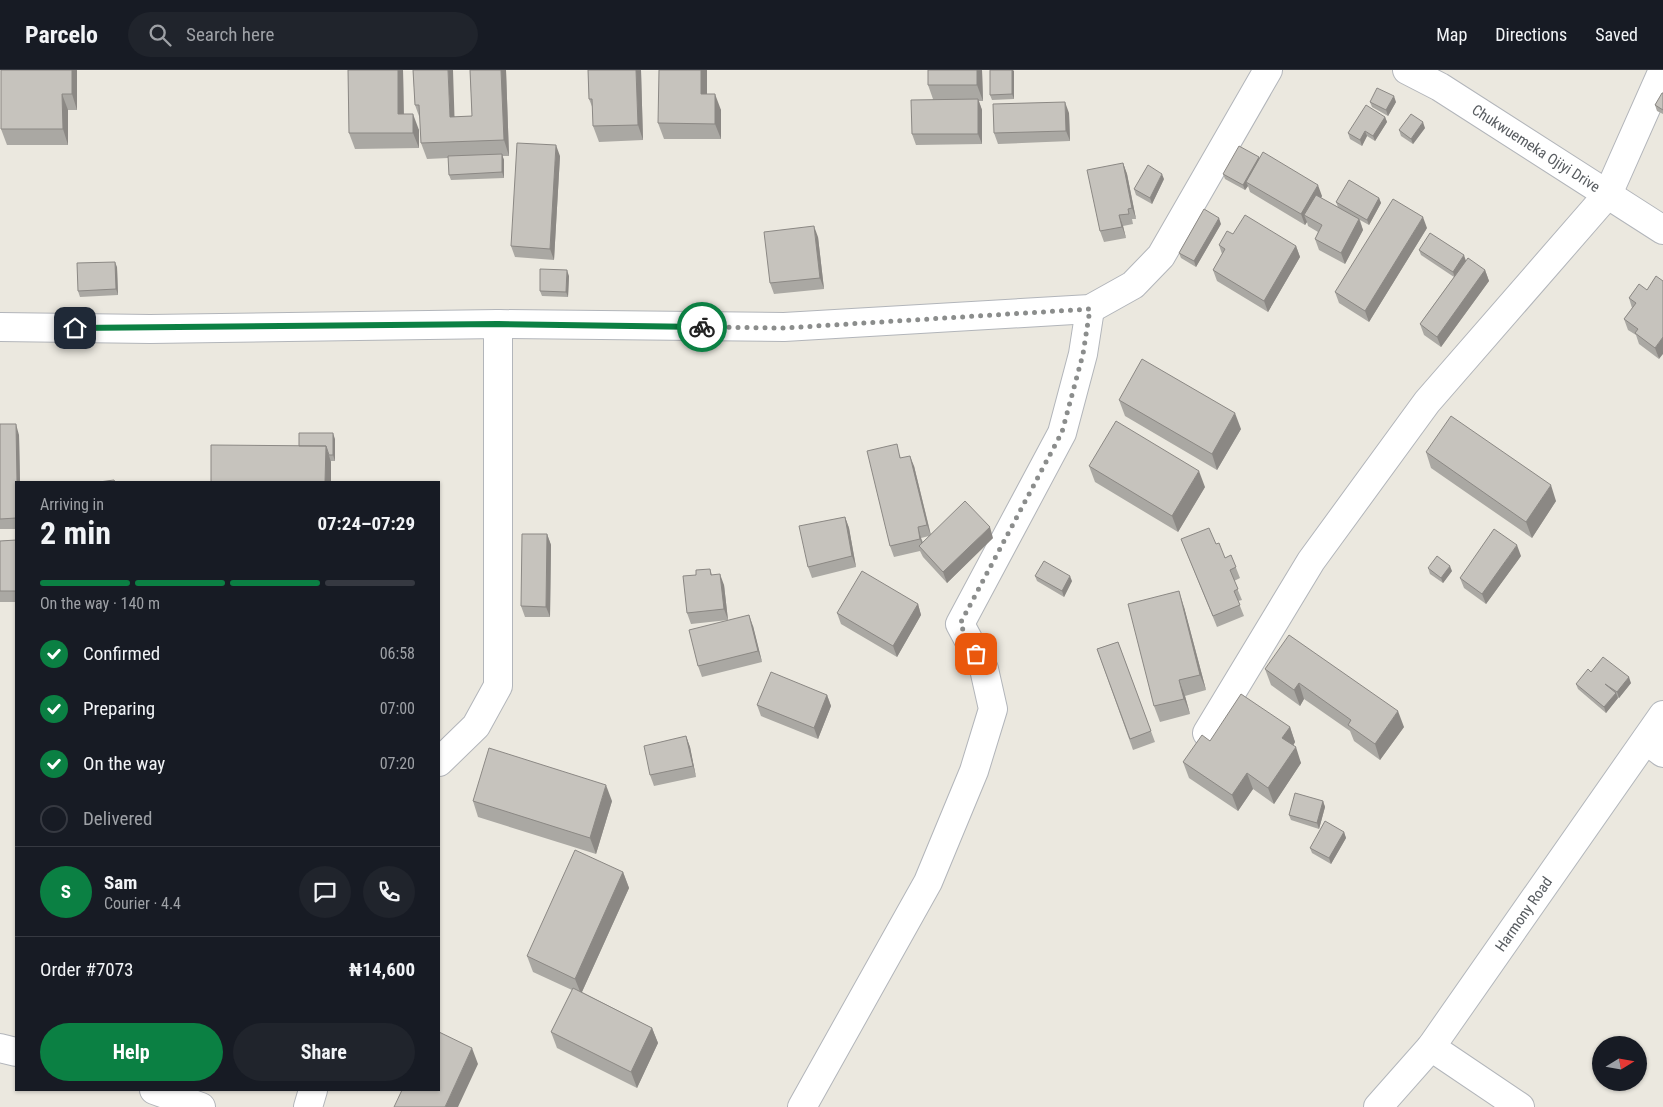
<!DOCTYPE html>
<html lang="en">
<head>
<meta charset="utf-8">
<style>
	body { margin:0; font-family:"Roboto Condensed",sans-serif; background:#20242c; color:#f1f3f6; height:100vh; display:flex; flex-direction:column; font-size:19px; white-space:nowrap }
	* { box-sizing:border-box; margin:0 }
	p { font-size:16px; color:#9ea1a6 }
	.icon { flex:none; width:28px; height:28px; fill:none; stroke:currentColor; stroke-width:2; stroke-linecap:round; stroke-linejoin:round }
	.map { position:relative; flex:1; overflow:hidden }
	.sheet { position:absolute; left:15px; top:411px; width:425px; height:610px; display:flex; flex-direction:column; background:#171b24; border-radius:0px; box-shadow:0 1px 4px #0004 }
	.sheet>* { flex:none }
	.needle { width:32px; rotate:79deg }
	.buttons { position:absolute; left:1592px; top:966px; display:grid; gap:10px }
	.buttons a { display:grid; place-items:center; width:55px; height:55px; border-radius:50%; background:#171b24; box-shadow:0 1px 4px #0004; font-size:25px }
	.pin { position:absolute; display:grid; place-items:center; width:42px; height:42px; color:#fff; margin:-21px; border-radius:10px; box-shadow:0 2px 8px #0006 }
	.courier { position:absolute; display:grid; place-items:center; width:50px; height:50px; margin:-25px; border:4px solid #0b8043; border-radius:50%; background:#fff; color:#222; box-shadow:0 1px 6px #0007 }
	.summary em { font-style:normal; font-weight:700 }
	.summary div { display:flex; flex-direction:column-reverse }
	.summary { display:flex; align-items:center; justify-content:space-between; height:85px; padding:0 25px }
	h1 { font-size:32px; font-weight:700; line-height:38px }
	.bar { display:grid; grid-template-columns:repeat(4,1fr); gap:8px 5px; align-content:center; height:60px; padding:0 25px }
	.bar i { height:6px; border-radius:4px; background:#363941 }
	.bar .on { background:#0b8043 }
	.bar p { grid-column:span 4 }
	.line { display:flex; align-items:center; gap:12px; padding:0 25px; border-top:1px solid #363941 }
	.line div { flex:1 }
	.round { display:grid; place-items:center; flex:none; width:52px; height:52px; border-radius:26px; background:#20242c }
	ol { padding:0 25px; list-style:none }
	li { display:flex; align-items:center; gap:15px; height:55px }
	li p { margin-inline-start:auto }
	li .icon { padding:5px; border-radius:50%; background:#0b8043; color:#fff; stroke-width:4 }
	li:last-child { color:#9ea1a6 }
	li i { width:28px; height:28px; border:2px solid #363941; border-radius:50% }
	.button { display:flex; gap:10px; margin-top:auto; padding:10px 25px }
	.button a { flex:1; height:58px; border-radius:30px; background:#0b8043; color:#fff; font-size:20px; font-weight:700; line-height:58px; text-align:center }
	.button a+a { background:#20242c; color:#f1f3f6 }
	header { display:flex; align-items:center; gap:30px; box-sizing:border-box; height:70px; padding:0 25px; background:#171b24; border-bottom:1px solid #363941 }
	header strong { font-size:24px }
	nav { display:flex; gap:28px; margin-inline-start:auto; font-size:18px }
	.search { width:350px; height:45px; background:#20242c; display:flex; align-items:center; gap:12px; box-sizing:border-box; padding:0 18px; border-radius:28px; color:#9ea1a6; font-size:19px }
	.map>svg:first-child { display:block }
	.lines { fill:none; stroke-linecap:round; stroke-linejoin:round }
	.minor-casing { stroke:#b2b5ba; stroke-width:30 }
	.secondary-casing { stroke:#b3b7bc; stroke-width:30 }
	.minor { stroke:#fff; stroke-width:28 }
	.secondary { stroke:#fff; stroke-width:28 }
	.wall { fill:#aaa8a3; fill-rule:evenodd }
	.shaded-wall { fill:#8b8884 }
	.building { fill:#c6c3bd; stroke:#8b8884 }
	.done { stroke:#8b8d8c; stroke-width:5; stroke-dasharray:0 9 }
	.route { stroke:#0b8043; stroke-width:6 }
	.labels { text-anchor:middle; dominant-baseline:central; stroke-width:4; stroke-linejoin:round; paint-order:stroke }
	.street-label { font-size:15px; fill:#585c60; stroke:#fff }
</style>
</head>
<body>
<header>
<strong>Parcelo</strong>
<div class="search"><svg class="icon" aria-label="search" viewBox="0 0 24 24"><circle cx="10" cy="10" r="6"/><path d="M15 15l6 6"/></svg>Search here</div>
<nav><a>Map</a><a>Directions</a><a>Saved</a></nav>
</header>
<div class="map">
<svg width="1663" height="1037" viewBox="0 0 1663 1037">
	<rect width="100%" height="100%" fill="#ebe8df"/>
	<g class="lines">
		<g class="minor-casing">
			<g id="minor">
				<path id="s1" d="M1407,0L1440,17L1663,160"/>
				<path d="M0,257L150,259L498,254L784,257L1090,239L1133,215L1161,186L1268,0"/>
				<path d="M1207,663L1311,491L1427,332L1608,124L1663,0"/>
				<path d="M1646,670L1663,683"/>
				<path d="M439,692L476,656L498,616V254"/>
				<path d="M1431,977L1520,1037"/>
				<path d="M0,978L16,982"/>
				<path d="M154,1020L201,1037"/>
				<path d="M308,1037L313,1020"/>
				<path d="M802,1037L928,812L974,701L993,639L984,599L960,554L1062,363L1083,284L1090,239"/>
			</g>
		</g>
		<g class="secondary-casing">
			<g id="secondary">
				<path id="s2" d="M1378,1037L1431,977L1663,645"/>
			</g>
		</g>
		<use href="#minor" class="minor"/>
		<use href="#secondary" class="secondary"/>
	</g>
	<path class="wall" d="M72,0H77V40H68V75H7L1,59Z
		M348,0H403L404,44L419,60V78L355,79L349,63Z
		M413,0L455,47L472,46L470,0H506L509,86H502L504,90V108L451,110L449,105L448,88L427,89L421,73L420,49L415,35Z
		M588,0H641L643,70L599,72L593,56V39L589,29Z
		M928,0H982L983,31H979L982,40V74L916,75L912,64L933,29L928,15Z
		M1014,1V29L992,30L990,25Z
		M1663,23V44L1657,41L1655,35Z
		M707,24L721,40V69H664L658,53Z
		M1370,32H1396L1388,46L1372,37Z
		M1069,43L1070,71L998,74L994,63Z
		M1385,47L1387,52L1375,71L1367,66L1362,76L1350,69L1348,63Z
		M1425,58L1413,74L1401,66L1399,60Z
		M560,86L554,190L515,187L511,176Z
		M1259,88L1322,126L1321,128L1338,137L1336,132L1379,128L1381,133L1369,155L1360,150L1363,160L1345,194L1319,180L1315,169L1318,162L1308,156L1307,152L1305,155L1250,122L1248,116L1245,120L1225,109L1223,104Z
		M1123,93L1127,104L1136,149H1132L1133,154L1123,156L1126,168L1104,172L1100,161Z
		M1164,109L1152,134L1136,125L1134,119Z
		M1221,154L1196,197L1181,188L1179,183Z
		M1427,158L1369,252L1339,233L1335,222Z
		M818,167L824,219L774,224L770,213Z
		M1219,175L1296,176L1300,187L1268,242L1217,211L1213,200L1222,184Z
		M1419,180L1466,191L1485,200L1489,211L1441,277L1424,265L1420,254L1454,207L1421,185Z
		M117,197L118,225L80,227L78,221Z
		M569,206L568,227L542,226L540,221Z
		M1639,214L1659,289L1639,274L1636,265L1628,260L1624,249L1632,238L1629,228Z
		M1119,330L1241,359L1217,400L1125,346Z
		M0,354L19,365L20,412H16V459H0Z
		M335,369V391H331V412H211L299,376Z
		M1426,382L1556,431L1532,468L1431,398Z
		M901,385V388L914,396L931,465L993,468L947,513L923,487L920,481L894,487L890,476ZM929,466L923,472L921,468Z
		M1089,396L1205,417L1178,462L1095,412Z
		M845,447L849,458L856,497L812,508L808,497Z
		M547,464L551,475L550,547H525L521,536Z
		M1181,469L1216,474L1225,488L1231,485L1240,508L1234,511L1242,530L1238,531L1244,546L1217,557Z
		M16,470V532H0V471Z
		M1521,486L1486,534L1464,518L1460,508Z
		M1428,498L1452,501L1443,513L1430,504Z
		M710,499L712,505L724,515L728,550L691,554L687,543L696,505Z
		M1035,506L1072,511L1064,527L1037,511Z
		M918,534L921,545L897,587L841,554L837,543Z
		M1184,537L1206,620L1185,626L1190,644L1160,652L1154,636Z
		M753,556L762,592L702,607L698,596Z
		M1118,572L1155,672L1133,680L1097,579Z
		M1265,599L1404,657L1380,690L1354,671L1350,661L1304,629L1300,636L1271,615Z
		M1591,602L1631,613L1619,628L1617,627L1618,628L1606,643L1578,619L1576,614Z
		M827,625L831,636L818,669L761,646L757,635Z
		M1290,657L1295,672L1293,676L1301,693L1274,734L1253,719L1238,741L1189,708L1183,692Z
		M686,666L690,677L696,707L654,716L650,705Z
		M473,731H612L596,784L478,747Z
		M1323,731L1325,737L1319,759L1291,750L1289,745Z
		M1344,762L1346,768L1331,794L1312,783L1310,778Z
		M623,802L629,818L582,922L652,958L658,973L637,1018L557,978L551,962L572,920L533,902L527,886Z"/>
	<path class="shaded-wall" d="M72,0H77V40L72,24Z
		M398,0H403L404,60L398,44Z
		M448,0H453L455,63L450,47Z
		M501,0H506L509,86L504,70Z
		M636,0H641L643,70L638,55Z
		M701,0H707V39L701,24Z
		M977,0H982L983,31L977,15Z
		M1012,0H1013L1014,1V29L1012,24Z
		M62,24L68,40V75L63,59Z
		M715,24L721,40V69L715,54Z
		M1394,26L1396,32L1388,46L1386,40Z
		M978,29L982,40V74L978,64Z
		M1065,32L1069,43L1070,71L1066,61Z
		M413,44L419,60V78L413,63Z
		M1385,47L1387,52L1375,71L1373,66Z
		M1423,52L1425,58L1413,74L1411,69Z
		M1365,61L1367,66L1362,76L1360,70Z
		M556,75L560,86L554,190L550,179Z
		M502,84L504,90V108L502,102Z
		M1259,87L1261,93L1246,112L1248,116L1245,120L1243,115Z
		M1123,93L1127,104L1136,149L1132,138Z
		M1162,104L1164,109L1152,134L1150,128Z
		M1318,115L1322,126L1309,148L1304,145L1307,152L1305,155L1301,144Z
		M1379,128L1381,133L1369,155L1367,150Z
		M1119,145L1123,156L1126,168L1122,157Z
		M1423,147L1427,158L1369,252L1365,241Z
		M1219,148L1221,154L1196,197L1194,191Z
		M1359,149L1363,160L1345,194L1341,183Z
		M814,156L818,167L824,219L820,208Z
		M1296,176L1300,187L1268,242L1264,231Z
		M1464,185L1466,191L1455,208L1453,202Z
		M115,192L117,197L118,225L116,219Z
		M567,200L569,206L568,227L566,222Z
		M1485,200L1489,211L1441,277L1437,267Z
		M1663,267V284L1659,289L1655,278Z
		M1235,343L1241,359L1217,400L1212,384Z
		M16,354L19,365L20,412H17Z
		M333,363L335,369V391L333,385Z
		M326,376L331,392V412H325Z
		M910,386L914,396L931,466L927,455Z
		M1199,401L1205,417L1178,462L1172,446Z
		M1551,415L1556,431L1532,468L1526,452Z
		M845,447L849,458L856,497L852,486Z
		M918,457L921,468L924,480L920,469Z
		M990,457L993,468L947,513L943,502Z
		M547,464L551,475L550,547L546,537Z
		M1517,475L1521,486L1486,534L1482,524Z
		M1450,496L1452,501L1443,513L1441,508Z
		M720,504L724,515L728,550L724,539Z
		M1070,506L1072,511L1064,527L1062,521Z
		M1179,521L1184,537L1206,620L1200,605Z
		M918,534L921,545L897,587L893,576Z
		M749,545L753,556L762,592L758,581Z
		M1629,607L1631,613L1619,628L1617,622Z
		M1179,610L1185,626L1190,644L1184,629Z
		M1299,613L1304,629L1300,636L1294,620Z
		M1616,623L1618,628L1606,643L1604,637Z
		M827,625L831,636L818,669L814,658Z
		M1398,641L1404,657L1380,690L1375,674Z
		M1290,657L1295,672L1288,684L1282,668Z
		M686,666L690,677L696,707L693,696Z
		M1296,677L1301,693L1274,734L1268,718Z
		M1247,703L1253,719L1238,741L1232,725Z
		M606,715L612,731L596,784L590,768Z
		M1323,731L1325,737L1319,759L1317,753Z
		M1344,762L1346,768L1331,794L1329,788Z
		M623,802L629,818L581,924L575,909Z
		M652,958L658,973L637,1018L631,1002Z
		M472,978L478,994L458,1037H445Z"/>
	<path class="building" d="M1,0H72V24H62L63,59H1Z
		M348,0H398V44H413V63H349Z
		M413,0H448L450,47L472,46L470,0H501L504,70L421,73L419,35H415Z
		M588,0H636L638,55L593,56L592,29H589Z
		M659,0H701V24H715V54L658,53Z
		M928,0H977V15H928Z
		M990,0H1012V24L990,25Z
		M1377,18L1394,26L1386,40L1370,32Z
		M1662,23H1663V40L1655,35Z
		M978,29V64H912L911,30Z
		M1065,32L1066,61L994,63L993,34Z
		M1366,35L1385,47L1373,66L1365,61L1360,70L1348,63Z
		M1411,44L1423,52L1411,69L1399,60Z
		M517,73L556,75L550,179L511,176Z
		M1239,76L1259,87L1243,115L1223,104Z
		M1263,82L1318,115L1301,144L1246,112Z
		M502,84V102L449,105L448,86Z
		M1123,93L1132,138L1128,139L1129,144L1119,145L1122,157L1100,161L1087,100Z
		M1148,95L1162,104L1150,128L1134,119Z
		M1349,110L1379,128L1367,150L1336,132Z
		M1316,125L1359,149L1341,183L1315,169L1322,155L1304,145Z
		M1393,129L1423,147L1365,241L1335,222Z
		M1204,139L1219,148L1194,191L1179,183Z
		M1245,145L1296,176L1264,231L1213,200L1225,179L1219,175L1227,161L1233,164Z
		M814,156L820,208L770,213L764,162Z
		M1430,163L1464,185L1453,202L1419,180Z
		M1468,188L1485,200L1437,267L1420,254Z
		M115,192L116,219L78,221L77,193Z
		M540,199L567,200L566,222L540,221Z
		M1656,206L1663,211V267L1655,278L1635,263L1638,259L1624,249L1636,233L1629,228L1639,214L1647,220Z
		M1142,289L1235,343L1212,384L1119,330Z
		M1451,346L1551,415L1526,452L1426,382Z
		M1116,351L1199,401L1172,446L1089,396Z
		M0,354H16L17,412L16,448L0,449Z
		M299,363H333V385H329L326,376H299Z
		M897,374L900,388L910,386L927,455L918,457L920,469L890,476L867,381Z
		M211,375L326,376L325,412H211Z
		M114,410L115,412H99Z
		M965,431L990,457L943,502L919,476Z
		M845,447L852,486L808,497L799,456Z
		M1209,458L1216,474L1219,473L1225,488L1231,485L1236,497L1230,500L1238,519L1234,521L1240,535L1213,546L1181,469Z
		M1494,459L1517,475L1482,524L1460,508Z
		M522,464H547L546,537L521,536Z
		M16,470V521H0V471Z
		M1437,486L1450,496L1441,508L1428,498Z
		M1044,491L1070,506L1062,521L1035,506Z
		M710,499L711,505L720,504L724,539L687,543L683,506L696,505V500Z
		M862,501L918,534L893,576L837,543Z
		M1179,521L1200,605L1179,610L1184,629L1154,636L1128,534Z
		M749,545L758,581L698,596L689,560Z
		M1289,565L1398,641L1375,674L1348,655L1351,650L1299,613L1294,620L1265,599Z
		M1118,572L1151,661L1130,669L1097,579Z
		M1603,587L1629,607L1617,622L1605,614L1616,623L1604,637L1576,614L1588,599L1591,602Z
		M771,602L827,625L814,658L757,635Z
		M1241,624L1290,657L1282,668L1296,677L1268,718L1247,703L1232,725L1183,692L1202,665L1210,671Z
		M686,666L693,696L650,705L644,676Z
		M489,678L606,715L590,768L473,731Z
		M1295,723L1323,731L1317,753L1289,745Z
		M1325,751L1344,762L1329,788L1310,778Z
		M575,780L623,802L575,909L527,886Z
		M573,918L652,958L631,1002L551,962Z
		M439,962L472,978L445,1037H394L402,1020H439Z"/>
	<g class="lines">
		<path class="done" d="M702,257L784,258L1090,239L1083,284L1062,362L960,554L976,584"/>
		<path class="route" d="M75,258L498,254L702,257"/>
	</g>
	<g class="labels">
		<g class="street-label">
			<text stroke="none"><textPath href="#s1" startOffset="151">Chukwuemeka Ojiyi Drive</textPath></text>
			<text stroke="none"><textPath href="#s2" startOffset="242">Harmony Road</textPath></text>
		</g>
	</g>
</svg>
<div class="buttons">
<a><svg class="needle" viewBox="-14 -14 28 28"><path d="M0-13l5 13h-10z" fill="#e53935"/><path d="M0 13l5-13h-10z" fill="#9ea1a6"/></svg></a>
</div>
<div class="pin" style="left:976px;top:584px;background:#ea580c"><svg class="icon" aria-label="bag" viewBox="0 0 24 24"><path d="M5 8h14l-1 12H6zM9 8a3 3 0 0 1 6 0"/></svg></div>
<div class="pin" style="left:75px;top:258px;background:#1f2937"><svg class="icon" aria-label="home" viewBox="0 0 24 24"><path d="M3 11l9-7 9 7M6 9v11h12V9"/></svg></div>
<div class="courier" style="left:702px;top:257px"><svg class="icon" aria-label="bike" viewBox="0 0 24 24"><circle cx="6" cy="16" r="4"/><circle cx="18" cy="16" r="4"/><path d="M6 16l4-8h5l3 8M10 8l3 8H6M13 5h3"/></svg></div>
<section class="sheet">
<div class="summary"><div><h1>2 min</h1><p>Arriving in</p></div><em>07:24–07:29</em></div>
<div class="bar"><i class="on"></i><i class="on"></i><i class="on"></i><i></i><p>On the way · 140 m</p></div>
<ol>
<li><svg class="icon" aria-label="check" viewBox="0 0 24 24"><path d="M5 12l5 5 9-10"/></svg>Confirmed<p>06:58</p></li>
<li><svg class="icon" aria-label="check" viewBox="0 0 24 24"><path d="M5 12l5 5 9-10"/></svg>Preparing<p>07:00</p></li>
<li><svg class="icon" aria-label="check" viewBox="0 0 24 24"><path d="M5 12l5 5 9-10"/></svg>On the way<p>07:20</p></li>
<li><i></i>Delivered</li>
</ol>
<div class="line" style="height:90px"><b class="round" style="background:#0b8043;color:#fff">S</b><div><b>Sam</b><p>Courier · 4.4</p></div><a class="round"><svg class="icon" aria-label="chat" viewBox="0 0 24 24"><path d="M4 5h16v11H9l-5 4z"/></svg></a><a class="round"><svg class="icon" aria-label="phone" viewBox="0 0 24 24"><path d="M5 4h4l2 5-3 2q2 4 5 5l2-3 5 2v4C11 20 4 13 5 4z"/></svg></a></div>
<div class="line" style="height:65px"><div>Order #7073</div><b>₦14,600</b></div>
<div class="button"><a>Help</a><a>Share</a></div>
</section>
</div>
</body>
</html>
